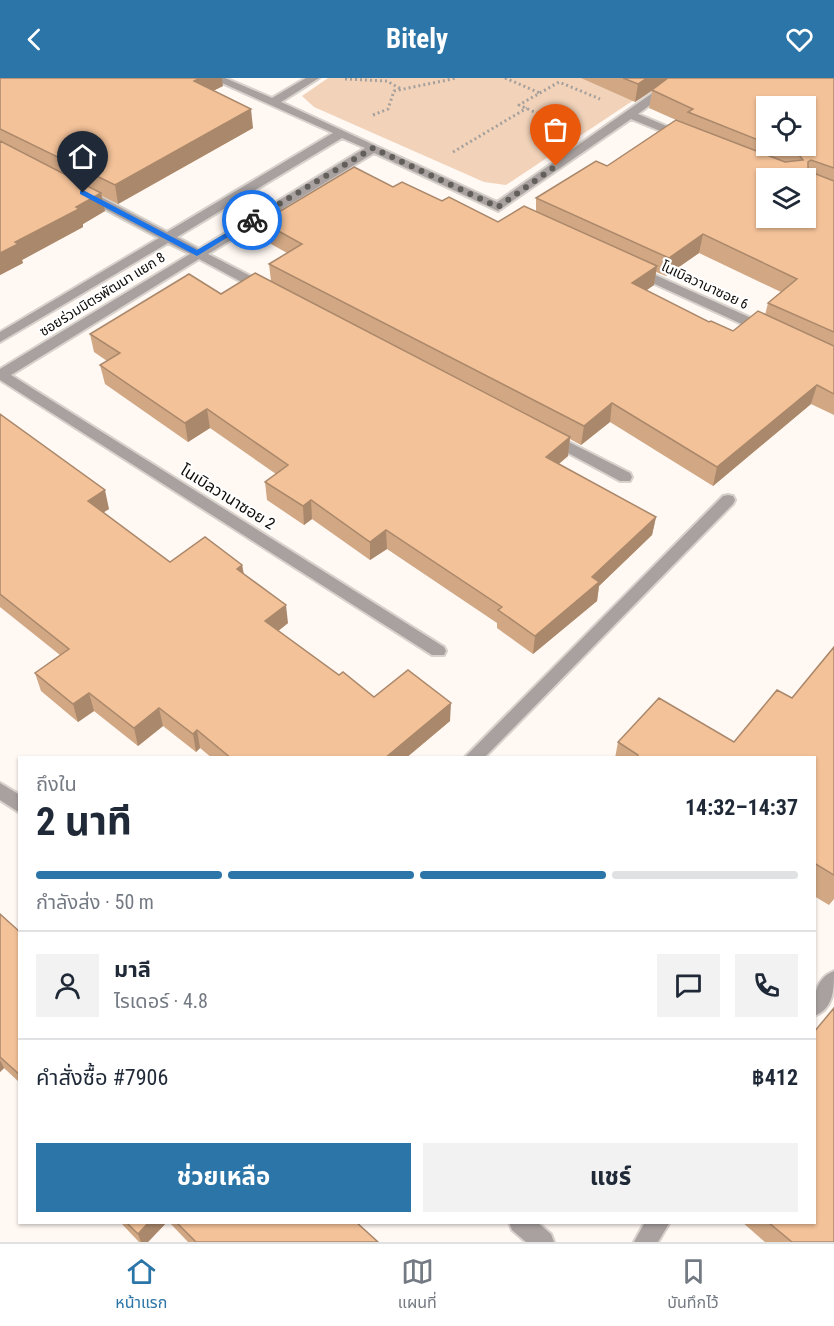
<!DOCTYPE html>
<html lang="th">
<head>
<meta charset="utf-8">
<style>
	body { margin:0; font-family:"Roboto Condensed","Noto Sans Thai",sans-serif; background:#f2f2f3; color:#1f2937; height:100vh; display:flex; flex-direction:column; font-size:22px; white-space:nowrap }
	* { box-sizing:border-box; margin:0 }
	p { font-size:20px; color:#747a83 }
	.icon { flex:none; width:33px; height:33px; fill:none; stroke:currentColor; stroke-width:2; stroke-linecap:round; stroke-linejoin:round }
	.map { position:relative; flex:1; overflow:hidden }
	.drawer { position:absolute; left:18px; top:678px; width:798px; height:468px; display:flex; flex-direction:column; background:#fff; border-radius:0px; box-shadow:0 2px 4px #0004 }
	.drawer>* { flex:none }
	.controls { position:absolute; left:756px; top:18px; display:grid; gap:12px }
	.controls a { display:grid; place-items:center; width:60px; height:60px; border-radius:0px; background:#fff; box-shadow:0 2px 4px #0004; font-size:30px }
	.pin { position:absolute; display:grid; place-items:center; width:51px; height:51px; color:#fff; margin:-62px -26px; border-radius:50% 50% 50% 0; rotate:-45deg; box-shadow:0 0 6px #0007 }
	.pin .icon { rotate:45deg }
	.courier { position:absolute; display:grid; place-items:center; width:60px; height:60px; margin:-30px; border:4px solid #1a73e8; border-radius:50%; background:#fff; color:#222; box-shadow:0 2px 8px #0007 }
	.head em { font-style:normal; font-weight:700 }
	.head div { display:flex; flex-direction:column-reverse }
	.head { display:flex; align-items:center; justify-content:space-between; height:102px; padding:0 18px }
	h1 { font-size:39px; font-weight:700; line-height:45px }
	.bar { display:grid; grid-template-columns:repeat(4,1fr); gap:9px 6px; align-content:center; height:72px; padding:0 18px }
	.bar i { height:8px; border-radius:4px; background:#e0e1e3 }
	.bar .selected { background:#2b75a8 }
	.bar p { grid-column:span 4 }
	.line { display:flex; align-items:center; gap:15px; padding:0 18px; border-top:2px solid #e0e1e3 }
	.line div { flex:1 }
	.round { display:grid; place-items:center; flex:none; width:63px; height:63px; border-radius:0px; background:#f2f2f3 }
	.button { display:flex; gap:12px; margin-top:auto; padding:12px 18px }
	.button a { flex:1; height:69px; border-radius:0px; background:#2b75a8; color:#fff; font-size:24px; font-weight:700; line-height:69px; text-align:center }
	.button a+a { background:#f2f2f3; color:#1f2937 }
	header { display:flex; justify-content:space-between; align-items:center; height:78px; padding:0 18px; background:#2b75a8; color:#fff; font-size:27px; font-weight:700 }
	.tabs { display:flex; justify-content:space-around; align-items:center; height:84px; border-top:2px solid #e0e1e3; background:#fff; font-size:16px; color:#747a83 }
	.tabs a { display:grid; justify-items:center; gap:3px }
	.tabs .selected { color:#2b75a8 }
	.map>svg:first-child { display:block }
	.green { fill:#f2d3ba }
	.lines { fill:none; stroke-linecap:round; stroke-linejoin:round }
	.service-casing { stroke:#d8d2cd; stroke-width:4 }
	.minor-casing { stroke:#d8d2cd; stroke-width:4 }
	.path { stroke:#a6a09c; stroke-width:3; stroke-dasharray:2 3; stroke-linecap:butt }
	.service { fill:#a8a1a0; fill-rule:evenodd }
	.minor { fill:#a8a1a0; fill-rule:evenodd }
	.wall { fill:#d1a784; fill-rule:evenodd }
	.shaded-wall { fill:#aa886b }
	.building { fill:#f3c299; stroke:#aa886b; stroke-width:1.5; fill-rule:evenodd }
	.route { fill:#1a73e8 }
	.done { stroke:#625e5a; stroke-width:6; stroke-dasharray:0 10.8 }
	.labels { text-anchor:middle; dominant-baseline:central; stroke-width:4.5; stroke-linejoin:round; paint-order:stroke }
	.far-street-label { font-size:14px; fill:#0e0b08; stroke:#fff }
	.street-label { font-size:16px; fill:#0e0b08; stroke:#fff }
</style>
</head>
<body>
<header><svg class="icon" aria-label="back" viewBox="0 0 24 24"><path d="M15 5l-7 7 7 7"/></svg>Bitely<svg class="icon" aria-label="heart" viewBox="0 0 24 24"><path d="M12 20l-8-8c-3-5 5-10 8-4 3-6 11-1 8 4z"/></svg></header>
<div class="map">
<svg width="834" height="1164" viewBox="0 0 834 1164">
	<rect width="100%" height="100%" fill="#fff8f3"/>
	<path class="green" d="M328,0H667L506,107L484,104L314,29L302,18Z"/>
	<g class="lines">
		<g class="service-casing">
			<path id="service" d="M728,417L733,418L735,422L733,426L484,680H464L723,418Z"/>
		</g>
		<g class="minor-casing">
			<path id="minor" d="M211,0H225L272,20L306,0H319L281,24L497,124L674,0H686L638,36L688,57V61H680L631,41L498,133L374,75L208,176L270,208V214H260L199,181L11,297L444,569L446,573L444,577H432L0,302V291L190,176L168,165L0,264V254L159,160L80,118V112H88L167,154L333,55ZM342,60L365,70L199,171L177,159Z
				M635,188L769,248L771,251L764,255L759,254L631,195L629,192Z
				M549,354L630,395L632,399L630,403H620L544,362L542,359L544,356Z
				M0,705L20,717V735L0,722Z
				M834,893C834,911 834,931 814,938C814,920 814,901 834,893Z
				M509,1144H537L551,1156L554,1164H526L512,1152Z
				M645,1144H670L658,1164H634Z"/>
		</g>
		<path class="path" d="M505,0L540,15
			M345,1L387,3L401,11
			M373,37L388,31L394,13L457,0
			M561,46L519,27L559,4L600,21
			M453,74L527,30"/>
		<use href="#service" class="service"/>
		<use href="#minor" class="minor"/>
	</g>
	<path class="wall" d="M0,0L223,8L213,13L253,50L118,126L102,118L105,133L83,146V149L22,182L23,185L0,197Z
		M581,0H834V337L811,326L713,408L610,344L581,367L570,361L568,378L559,386L656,439L652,457L599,508L597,523L533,576L497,550V545L387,471L370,482L312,441L304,447L267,422L265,404L276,396L210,350L188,364L105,306L100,287L107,283L94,274L90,256L221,216L271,203L269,186L287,175L264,162L262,144L393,109L442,123L498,144L536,133V120L607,88L676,42L649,30L652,13L635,24ZM766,28L806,68H766ZM699,175L781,214L768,225L765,237L733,253L709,244L646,212L654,207L656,194L666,198Z
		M0,336L109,431L103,434L170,484L242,487L244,496L288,545L278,553L339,597L374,619L450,643L406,680H212L200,670L196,674L163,648L138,668L94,633L78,644L41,613L35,595L60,577L0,529Z
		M834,569V821L829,827L814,818V680H615L618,664H734L792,620Z
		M0,836L20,854V1005L4,990L0,994Z
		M120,1144H167L148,1164H139Z
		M169,1144H356L378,1164H188Z
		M742,1144H814L834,1164H765Z"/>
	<path class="shaded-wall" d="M200,0H222L223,8L196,21L194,3Z
		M647,0H670L635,24L638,6Z
		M251,31L253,50L118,126L115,107Z
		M101,115L105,133L83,146V149L22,182L23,185L0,197V175L15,164Z
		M703,156L699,175L666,198L669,180Z
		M657,188L654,207L630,224L632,205Z
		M817,307L811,326L713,408L717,389Z
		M612,325L610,344L581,367L584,348Z
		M207,331L210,350L188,364L185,345Z
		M570,359L568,378L544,398L546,379Z
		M105,412L109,431L93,441L88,423Z
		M311,422L312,441L304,447L303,428Z
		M656,439L652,457L599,508L597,523L533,576L535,558L592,499Z
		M386,452L387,471L370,482V464Z
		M242,487L245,505L237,491Z
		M286,527L288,545L267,562L265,543Z
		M89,615L94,633L78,644L73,626Z
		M451,625L450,643L406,680H385Z
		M159,630L163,648L138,668L134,650Z
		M197,652L200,670L196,674L193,656Z
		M0,982L4,990L0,994Z
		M149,1144H167L148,1164H141L138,1156Z"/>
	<path class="building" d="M0,0H200L194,3L251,31L115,107L0,51Z
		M623,0H647L638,6Z
		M668,0H834V90L811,82L808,84V93L834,103V254L768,225L797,201L703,156L669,180L536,120L596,83L607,88L676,42L785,84L803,82L800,78L774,68H806V28H766V65L688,34L693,31L652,12ZM766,100H806V140H766Z
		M0,63L101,115L76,129L79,131L15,164L18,166L0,175Z
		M354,89L393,109L402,104L442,123L449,119L498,144L524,128L657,188L632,205L709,244L711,243L733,253L758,233L834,268V316L817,307L717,389L612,325L584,348L269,186L302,166L262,144Z
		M255,195L570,359L546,379L656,439L592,499L599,504L535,558L498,532L502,529L386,452L370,464L311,422L303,428L265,404L288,387L207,331L185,345L100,287L120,275L90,256L189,196L221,216Z
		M0,336L105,412L88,423L170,484L205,459L242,487L237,491L286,527L265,543L339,597L343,594L374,619L408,592L451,625L385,680H231L197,652L193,656L159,630L134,650L89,615L73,626L35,595L69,571L0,516Z
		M834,569V797L814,785V680H636L638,677L618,664L659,620L734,664L777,612L792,620Z
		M0,836L20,854V997L0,979Z
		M834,930V1164H792L768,1144H814V954Z
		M126,1144H149L138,1156Z
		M176,1144H356L378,1164H196Z"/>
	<path class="route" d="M80,113H85L197,172L250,141L256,142L197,178L80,116Z"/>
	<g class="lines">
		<path class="done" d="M252,142L373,70L498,129L556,88"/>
	</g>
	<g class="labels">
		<g class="far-street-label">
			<text transform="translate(705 207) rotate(25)">โนเบิลวานาซอย 6</text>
			<text transform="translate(102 216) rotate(-32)">ซอยร่วมมิตรพัฒนา แยก 8</text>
		</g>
		<g class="street-label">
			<text transform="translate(228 419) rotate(32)">โนเบิลวานาซอย 2</text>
		</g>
	</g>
</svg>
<div class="controls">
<a><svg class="icon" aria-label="locate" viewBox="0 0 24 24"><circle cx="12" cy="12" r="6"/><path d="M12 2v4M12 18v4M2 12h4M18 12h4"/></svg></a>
<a><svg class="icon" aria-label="layers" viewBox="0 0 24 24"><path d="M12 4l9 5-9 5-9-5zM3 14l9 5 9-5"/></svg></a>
</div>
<div class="pin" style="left:556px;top:88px;background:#ea580c"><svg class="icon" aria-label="bag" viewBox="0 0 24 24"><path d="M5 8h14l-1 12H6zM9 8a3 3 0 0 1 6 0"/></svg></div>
<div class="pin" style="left:83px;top:115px;background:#1f2937"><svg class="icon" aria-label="home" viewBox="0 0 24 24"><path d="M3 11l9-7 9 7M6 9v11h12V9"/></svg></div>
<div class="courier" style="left:252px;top:142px"><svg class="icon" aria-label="bike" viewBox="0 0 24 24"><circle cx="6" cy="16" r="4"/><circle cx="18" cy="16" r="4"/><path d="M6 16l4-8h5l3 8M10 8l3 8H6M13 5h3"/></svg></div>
<section class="drawer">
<div class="head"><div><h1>2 นาที</h1><p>ถึงใน</p></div><em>14:32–14:37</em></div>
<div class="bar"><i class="selected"></i><i class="selected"></i><i class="selected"></i><i></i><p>กำลังส่ง · 50 m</p></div>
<div class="line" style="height:108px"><a class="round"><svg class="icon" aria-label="person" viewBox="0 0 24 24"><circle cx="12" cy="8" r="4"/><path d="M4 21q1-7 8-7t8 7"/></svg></a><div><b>มาลี</b><p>ไรเดอร์ · 4.8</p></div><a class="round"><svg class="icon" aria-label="chat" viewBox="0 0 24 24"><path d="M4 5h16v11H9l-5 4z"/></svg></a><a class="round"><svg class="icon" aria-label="phone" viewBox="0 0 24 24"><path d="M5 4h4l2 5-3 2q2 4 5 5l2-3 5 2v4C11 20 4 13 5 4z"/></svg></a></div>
<div class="line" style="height:78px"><div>คำสั่งซื้อ #7906</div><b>฿412</b></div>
<div class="button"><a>ช่วยเหลือ</a><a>แชร์</a></div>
</section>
</div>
<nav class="tabs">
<a class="selected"><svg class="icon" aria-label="home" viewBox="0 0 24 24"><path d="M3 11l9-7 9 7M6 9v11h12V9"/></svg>หน้าแรก</a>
<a><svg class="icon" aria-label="map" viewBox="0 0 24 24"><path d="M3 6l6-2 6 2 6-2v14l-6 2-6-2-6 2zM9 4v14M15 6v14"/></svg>แผนที่</a>
<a><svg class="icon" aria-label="saved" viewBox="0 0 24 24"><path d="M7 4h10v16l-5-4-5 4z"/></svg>บันทึกไว้</a>
</nav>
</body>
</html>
